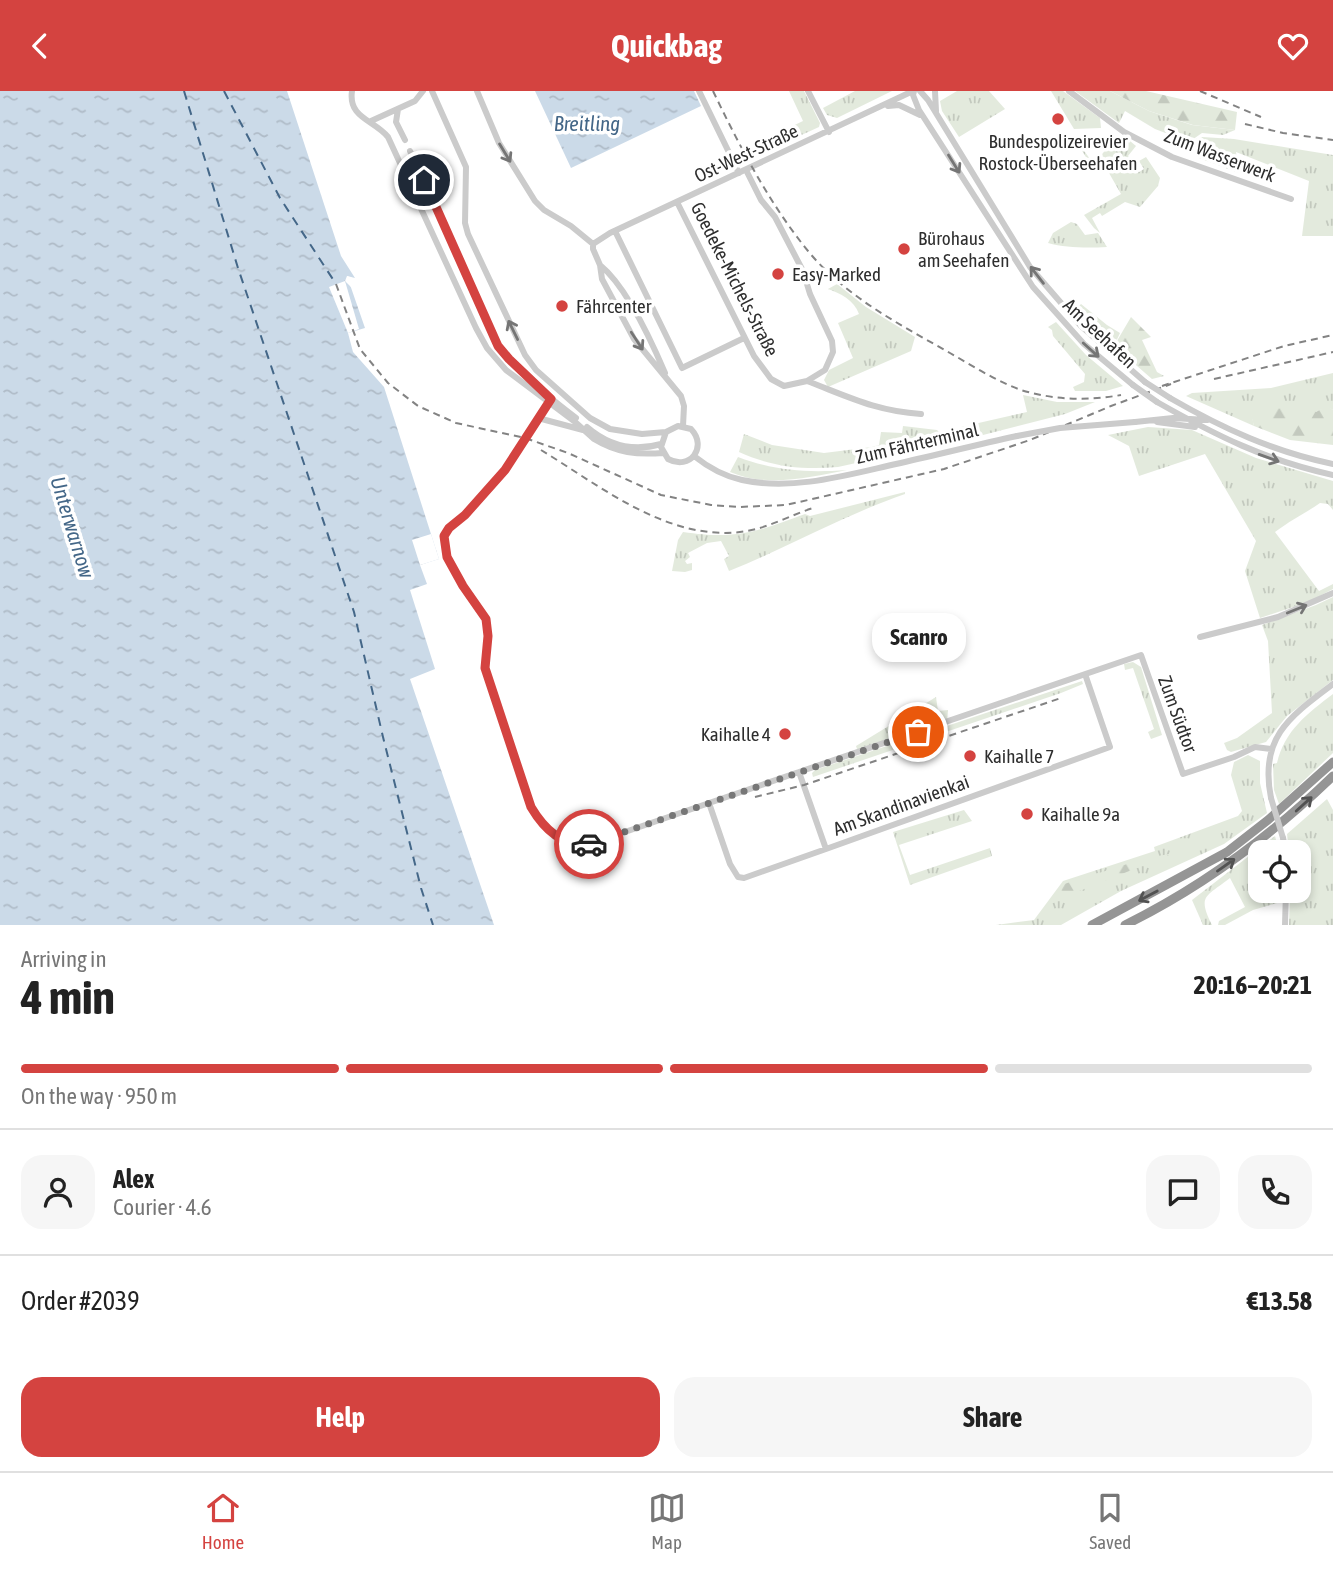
<!DOCTYPE html>
<html lang="en">
<head>
<meta charset="utf-8">
<style>
	body { margin:0; font-family:"Asap Condensed",sans-serif; background:#f6f6f6; color:#222; height:100vh; display:flex; flex-direction:column; font-size:26px; white-space:nowrap }
	* { box-sizing:border-box; margin:0 }
	p { font-size:23px; color:#767676 }
	.icon { flex:none; width:38px; height:38px; fill:none; stroke:currentColor; stroke-width:2; stroke-linecap:round; stroke-linejoin:round }
	.map { position:relative; height:834px; overflow:hidden }
	.sheet { display:flex; flex-direction:column; background:#fff; flex:1 }
	.sheet>* { flex:none }
	.tools { position:absolute; left:1248px; top:749px; display:grid; gap:14px }
	.tools a { display:grid; place-items:center; width:63px; height:63px; border-radius:14px; background:#fff; box-shadow:0 4px 10px #0003; font-size:35px }
	.pin { position:absolute; display:grid; place-items:center; width:60px; height:60px; color:#fff; margin:-30px; border:4px solid #fff; border-radius:50%; box-shadow:0 2px 7px #0007 }
	.courier { position:absolute; display:grid; place-items:center; width:70px; height:70px; margin:-35px; border:5px solid #d44340; border-radius:50%; background:#fff; color:#222; box-shadow:0 2px 9px #0007 }
	.bubble { position:absolute; height:49px; border-radius:21px; background:#fff; box-shadow:0 4px 10px #0003; font-size:23px; font-weight:700; line-height:49px; text-align:center }
	.overview em { font-style:normal; font-weight:700 }
	.overview div { display:flex; flex-direction:column-reverse }
	.overview { display:flex; align-items:center; justify-content:space-between; height:119px; padding:0 21px }
	h1 { font-size:46px; font-weight:700; line-height:52px }
	.bar { display:grid; grid-template-columns:repeat(4,1fr); gap:10px 7px; align-content:center; height:84px; padding:0 21px }
	.bar i { height:9px; border-radius:5px; background:#e0e0e0 }
	.bar .selected { background:#d44340 }
	.bar p { grid-column:span 4 }
	.line { display:flex; align-items:center; gap:18px; padding:0 21px; border-top:2px solid #e0e0e0 }
	.line div { flex:1 }
	.round { display:grid; place-items:center; flex:none; width:74px; height:74px; border-radius:21px; background:#f6f6f6 }
	.button { display:flex; gap:14px; margin-top:auto; padding:14px 21px }
	.button a { flex:1; height:80px; border-radius:21px; background:#d44340; color:#fff; font-size:28px; font-weight:700; line-height:80px; text-align:center }
	.button a+a { background:#f6f6f6; color:#222 }
	header { display:flex; justify-content:space-between; align-items:center; height:91px; padding:0 21px; background:#d44340; color:#fff; font-size:32px; font-weight:700 }
	.menu { display:flex; justify-content:space-around; align-items:center; height:98px; border-top:2px solid #e0e0e0; background:#fff; font-size:19px; color:#767676 }
	.menu a { display:grid; justify-items:center; gap:4px }
	.menu .selected { color:#d44340 }
	.map>svg:first-child { display:block }
	.grass { fill:url(#grass-tufts) }
	.forest { fill:url(#forest-firs) }
	.water { fill:url(#water-ripples) }
	.pier { fill:#fff }
	.lines { fill:none; stroke-linecap:round; stroke-linejoin:round }
	.ferry { stroke:#446788; stroke-width:2; stroke-dasharray:9 7; stroke-linecap:butt }
	.minor { stroke:#cbcbcb; stroke-width:6 }
	.highway { stroke:#959595; stroke-width:9 }
	.rail { stroke:#838383; stroke-width:2; stroke-dasharray:7 5; stroke-linecap:butt }
	.minor-bridge { stroke:#cbcbcb; stroke-width:6 }
	.oneway { stroke:#757575 }
	.oneway2 { stroke:#525252 }
	.done { stroke:#777; stroke-width:7; stroke-dasharray:0 12.6 }
	.route { stroke:#d44340; stroke-width:9 }
	.poi-dot { fill:#d44340; stroke:#fff; stroke-width:2.5 }
	.labels { text-anchor:middle; dominant-baseline:central; stroke-width:7; stroke-linejoin:round; paint-order:stroke }
	.poi-label { font-size:19px; fill:#2e2e2e; stroke:#fff; text-anchor:start }
	.street-label { font-size:19px; fill:#2e2e2e; stroke:#fff }
	.water-label { font-size:21px; font-style:italic; fill:#446788; stroke:#fff }
</style>
</head>
<body>
<header><svg class="icon" aria-label="back" viewBox="0 0 24 24"><path d="M15 5l-7 7 7 7"/></svg>Quickbag<svg class="icon" aria-label="heart" viewBox="0 0 24 24"><path d="M12 20l-8-8c-3-5 5-10 8-4 3-6 11-1 8 4z"/></svg></header>
<div class="map">
<svg width="1333" height="834" viewBox="0 0 1333 834">
	<defs>
		<pattern id="grass-tufts" width="24" height="20" patternUnits="userSpaceOnUse" patternTransform="scale(1.75)"><rect width="24" height="20" fill="#e3eadd"/><path d="M3 7l-1-3M5 7V3M7 7l1-3M15 17l-1-3M17 17v-4M19 17l1-3" fill="none" stroke="#c3c9be"/></pattern>
		<pattern id="forest-firs" width="22" height="20" patternUnits="userSpaceOnUse" patternTransform="scale(1.75)"><rect width="22" height="20" fill="#e3eadd"/><path d="M5 1l3.5 6h-7zM16 11l3.5 6h-7z" fill="#c3c9be"/></pattern>
		<pattern id="water-ripples" width="26" height="14" patternUnits="userSpaceOnUse" patternTransform="scale(1.75)"><rect width="26" height="14" fill="#cbdae8"/><path d="M2 4q2-2 4 0t4 0M15 11q2-2 4 0t4 0" fill="none" stroke="#afbbc7"/></pattern>
	</defs>
	<rect width="100%" height="100%" fill="#fff"/>
	<path class="grass" d="M789,0H804L820,32L819,36L784,52L779,44L780,41L803,30Z
		M855,0H892L837,27L827,24L823,17Z
		M957,0H989L1005,18L959,46L942,20L940,10Z
		M1051,0H1063L1100,27L1101,37L1074,38Z
		M1075,0H1110L1149,20L1192,34L1235,39L1223,44L1202,42L1189,51L1155,38L1125,20L1119,32Z
		M1124,45L1136,55L1128,65L1139,81L1144,78L1139,70L1146,66L1160,87L1158,95L1140,116L1125,111L1102,125L1100,122L1092,127L1100,142L1094,137L1084,124L1121,103L1105,75L1098,80L1093,71L1090,73L1074,46L1090,68L1099,67L1111,52H1117Z
		M1202,46L1234,48L1333,64V145H1302L1309,90L1236,61L1239,82L1199,67L1194,53L1196,48Z
		M1071,131L1077,133L1085,144L1098,142L1107,156C1087,157 1066,157 1048,152L1053,142Z
		M837,193L866,216L915,246L911,260L828,296L824,289L829,279L853,267L838,232L859,223C854,209 840,202 828,198Z
		M1081,213L1107,234L1120,242L1114,255L1095,238L1077,217Z
		M1056,231L1086,264L1123,295L1106,300H1075L1073,296L1084,291L1085,283L1053,245L1052,239L1048,236Z
		M1333,282V319L1327,316L1316,321L1251,320L1254,335L1186,305L1192,302L1271,297Z
		M1023,304L1057,311H1095L1065,323L983,344L838,376C803,379 772,376 739,361L744,343L772,354L824,362L872,356L879,354L881,341L902,342L903,335L937,339L939,341L1027,321Z
		M1148,336L1192,339L1256,367L1333,390V419L1328,413L1320,412C1304,423 1291,429 1275,441L1319,500L1333,493V498L1308,511L1260,527L1245,480L1256,450L1205,363L1139,385L1129,355L1108,344Z
		M738,366C775,380 808,382 847,379C810,386 767,397 730,381Z
		M905,401V403C844,424 789,456 729,480L724,468L729,465L721,450L707,452L688,462L690,466L685,470L687,473L692,472V479L685,481L672,480L678,449L683,441C737,449 756,441 805,423L810,425Z
		M1333,506V589L1287,625L1266,651L1231,661L1227,659L1224,652L1237,647L1272,622L1268,550L1262,534L1316,514Z
		M1133,571L1141,576L1162,644L1151,648L1148,641L1154,638L1133,577L1125,579L1124,573Z
		M1082,590L1083,593L1061,602L813,686L812,682L815,679Z
		M1333,603V662L1279,713L1274,699L1273,673L1277,672C1284,640 1308,622 1333,603Z
		M936,606L938,620L948,619L947,631L858,661L856,655Z
		M1248,664L1260,670V692L1267,722L1224,753L1121,800L1061,834H996L1034,829L1063,790L1155,760L1154,756L1238,725L1242,720L1231,684L1234,671Z
		M1327,708L1333,719V834H1289L1290,800H1298V761H1289L1287,743Z
		M964,719L972,730L899,754L910,784L990,757L992,765L910,794L893,741Z
		M1275,745L1279,761H1260V800H1279L1277,812L1253,819L1225,834H1218L1219,830L1245,816L1230,787C1206,806 1197,804 1212,834H1203L1192,809Z"/>
	<path class="forest" d="M1110,0H1146L1237,21L1235,39L1193,34L1149,20Z
		M1131,226L1151,246L1142,249L1157,281L1164,285L1152,288L1114,255Z
		M1304,315L1316,321L1327,315L1333,319V354L1290,349L1254,335L1250,320Z
		M1174,762L1062,807L1061,794L1143,768Z"/>
	<path class="water" d="M0,0H287L341,165L355,187L347,185L365,237L348,242L353,261L384,296L439,468L420,474L427,493L410,499L435,578L410,588L494,834H0Z
		M535,0H694L701,15L571,77Z"/>
	<path class="pier" d="M347,185L358,189H350L355,195L352,197L345,190L359,238L348,242L329,196L345,190Z
		M431,443L439,468L420,474L412,449Z"/>
	<g class="lines">
		<path class="ferry" d="M184,0L238,177L354,521L383,646L421,797L433,834
			M224,0L280,107L336,193"/>
		<path class="minor" d="M352,0C348,27 374,29 388,46L476,237L487,257L506,279L574,330L594,348C617,362 637,364 663,362
			M432,0L466,76L465,132L468,143L525,264L536,279L590,327L610,338L642,343L666,341L678,335L691,338C708,356 690,380 668,368L661,356L666,341
			M477,0L499,52L535,110L544,119L571,135L593,153
			M699,0L739,82
			M808,0L829,41
			M914,0L913,4L919,19L1033,196L1084,253L1133,294
			M920,0L928,9L1030,176L1081,235L1145,291
			M935,0L936,20
			M1069,0L1124,41L1172,66L1291,108
			M888,15L899,14L920,24
			M398,18L396,31L405,49
			M371,30L415,10L423,0
			M410,60L498,255C520,282 548,306 576,327
			M677,111L754,265L771,288L784,295L807,290L825,279L833,261L832,250L810,203L803,180L775,126L761,109L746,79
			M615,140L682,277L744,247
			M593,153L610,142L913,0
			M593,153V158L600,174L602,188L634,248L681,305L684,315L683,335
			M600,174C627,196 651,249 665,282
			M807,290C849,306 876,320 921,323
			M1170,307C1222,337 1274,361 1333,373
			M551,308L505,378L465,424L449,437L444,445L447,466L463,495L486,528L488,545L485,577L528,709C538,735 561,756 590,753L799,681
			M1157,311C1217,345 1265,369 1333,384
			M538,327L583,339
			M1135,331L1173,327L1207,329
			M1157,331L1195,336
			M587,336C609,355 633,361 661,353
			M694,365C709,377 723,385 742,389C793,400 847,384 896,373C936,364 976,354 1017,345
			M1200,546L1278,526L1333,502
			M1085,583L1110,656L826,758L799,681L1141,564L1183,683L1234,666L1255,656L1271,658
			M1271,707C1259,647 1289,626 1333,593
			M709,712L730,773L738,786L744,787L826,758
			M1283,747L1286,761
			M1285,834L1286,800"/>
		<path class="highway" d="M1092,834L1227,761L1268,729L1333,671
			M1125,834C1202,796 1271,745 1333,685"/>
		<path class="rail" d="M713,0C740,56 769,112 808,160C846,206 899,233 950,262C973,275 996,290 1021,299C1053,309 1088,310 1121,304
			M1200,0L1261,26
			M1245,33L1283,42L1333,49
			M336,193L360,258L388,292L418,315L456,332L525,347L568,362L661,404L711,414L738,416L786,414L944,378L1030,349L1111,315L1171,293
			M1214,288L1333,261
			M1162,295L1284,255L1333,244
			M541,359C602,396 671,453 747,440C770,436 791,424 813,417
			M755,706L804,694L1061,607"/>
		<path class="minor-bridge" d="M1145,291L1170,307
			M1133,294L1157,311
			M1017,345L1060,337L1135,331
			M1271,707L1283,747"/>
	</g>
	<defs><path id="oneway-shaft" d="M-6 0H5M1.5-3L5.5 0L1.5 3" fill="none" stroke-width="1.6" stroke-linecap="round" stroke-linejoin="round" transform="scale(1.75)"/></defs>
	<g class="oneway">
		<use href="#oneway-shaft" transform="translate(505 62) rotate(59)"/>
		<use href="#oneway-shaft" transform="translate(954 73) rotate(58)"/>
		<use href="#oneway-shaft" transform="translate(1037 184) rotate(-128)"/>
		<use href="#oneway-shaft" transform="translate(513 239) rotate(-116)"/>
		<use href="#oneway-shaft" transform="translate(637 250) rotate(57)"/>
		<use href="#oneway-shaft" transform="translate(1091 259) rotate(42)"/>
		<use href="#oneway-shaft" transform="translate(1269 367) rotate(20)"/>
		<use href="#oneway-shaft" transform="translate(1297 518) rotate(-22)"/>
	</g>
	<g class="oneway2">
		<use href="#oneway-shaft" transform="translate(1304 713) rotate(-42)"/>
		<use href="#oneway-shaft" transform="translate(1226 774) rotate(-35)"/>
		<use href="#oneway-shaft" transform="translate(1148 805) rotate(152)"/>
	</g>
	<g class="lines">
		<path class="done" d="M589,753L918,641"/>
		<path class="route" d="M424,89L498,255L509,268L551,308L505,379L465,424L449,437L444,445L447,466L463,495L486,528L488,545L485,577L531,716C544,738 562,756 589,753"/>
	</g>
	<g class="poi-dot">
		<circle cx="1058" cy="28" r="7"/>
		<circle cx="904" cy="158" r="7"/>
		<circle cx="778" cy="183" r="7"/>
		<circle cx="562" cy="215" r="7"/>
		<circle cx="785" cy="643" r="7"/>
		<circle cx="970" cy="665" r="7"/>
		<circle cx="1027" cy="723" r="7"/>
	</g>
	<g class="labels">
		<g class="poi-label">
			<text x="1058" y="50" text-anchor="middle">Bundespolizeirevier<tspan x="1058" dy="22">Rostock-Überseehafen</tspan></text>
			<text x="918" y="147">Bürohaus<tspan x="918" dy="22">am Seehafen</tspan></text>
			<text x="792" y="183">Easy-Marked</text>
			<text x="576" y="215">Fährcenter</text>
			<text x="771" y="643" text-anchor="end">Kaihalle 4</text>
			<text x="984" y="665">Kaihalle 7</text>
			<text x="1041" y="723">Kaihalle 9a</text>
		</g>
		<g class="street-label">
			<text transform="translate(746 62) rotate(-25)">Ost-West-Straße</text>
			<text transform="translate(1220 64) rotate(21)">Zum Wasserwerk</text>
			<text transform="translate(735 188) rotate(63)">Goedeke-Michels-Straße</text>
			<text transform="translate(1100 242) rotate(43)">Am Seehafen</text>
			<text transform="translate(917 352) rotate(-13)">Zum Fährterminal</text>
			<text transform="translate(1178 623) rotate(70)">Zum Südtor</text>
			<text transform="translate(901 714) rotate(-20)">Am Skandinavienkai</text>
		</g>
		<g class="water-label">
			<text x="587" y="32">Breitling</text>
			<text transform="translate(73 436) rotate(73)">Unterwarnow</text>
		</g>
	</g>
</svg>
<div class="tools">
<a><svg class="icon" aria-label="locate" viewBox="0 0 24 24"><circle cx="12" cy="12" r="6"/><path d="M12 2v4M12 18v4M2 12h4M18 12h4"/></svg></a>
</div>
<div class="pin" style="left:918px;top:641px;background:#ea580c"><svg class="icon" aria-label="bag" viewBox="0 0 24 24"><path d="M5 8h14l-1 12H6zM9 8a3 3 0 0 1 6 0"/></svg></div>
<div class="pin" style="left:424px;top:89px;background:#1f2937"><svg class="icon" aria-label="home" viewBox="0 0 24 24"><path d="M3 11l9-7 9 7M6 9v11h12V9"/></svg></div>
<div class="courier" style="left:589px;top:753px"><svg class="icon" aria-label="car" viewBox="0 0 24 24"><path d="M5 17H2v-5l4-1 3-4h7l3 4 3 1v5h-3M9 17h6M6 11h13"/><circle cx="7" cy="17" r="2"/><circle cx="17" cy="17" r="2"/></svg></div>
<div class="bubble" style="left:872px;top:522px;width:94px">Scanro</div>
</div>
<section class="sheet">
<div class="overview"><div><h1>4 min</h1><p>Arriving in</p></div><em>20:16–20:21</em></div>
<div class="bar"><i class="selected"></i><i class="selected"></i><i class="selected"></i><i></i><p>On the way · 950 m</p></div>
<div class="line" style="height:126px"><a class="round"><svg class="icon" aria-label="person" viewBox="0 0 24 24"><circle cx="12" cy="8" r="4"/><path d="M4 21q1-7 8-7t8 7"/></svg></a><div><b>Alex</b><p>Courier · 4.6</p></div><a class="round"><svg class="icon" aria-label="chat" viewBox="0 0 24 24"><path d="M4 5h16v11H9l-5 4z"/></svg></a><a class="round"><svg class="icon" aria-label="phone" viewBox="0 0 24 24"><path d="M5 4h4l2 5-3 2q2 4 5 5l2-3 5 2v4C11 20 4 13 5 4z"/></svg></a></div>
<div class="line" style="height:91px"><div>Order #2039</div><b>€13.58</b></div>
<div class="button"><a>Help</a><a>Share</a></div>
</section>
<nav class="menu">
<a class="selected"><svg class="icon" aria-label="home" viewBox="0 0 24 24"><path d="M3 11l9-7 9 7M6 9v11h12V9"/></svg>Home</a>
<a><svg class="icon" aria-label="map" viewBox="0 0 24 24"><path d="M3 6l6-2 6 2 6-2v14l-6 2-6-2-6 2zM9 4v14M15 6v14"/></svg>Map</a>
<a><svg class="icon" aria-label="saved" viewBox="0 0 24 24"><path d="M7 4h10v16l-5-4-5 4z"/></svg>Saved</a>
</nav>
</body>
</html>
